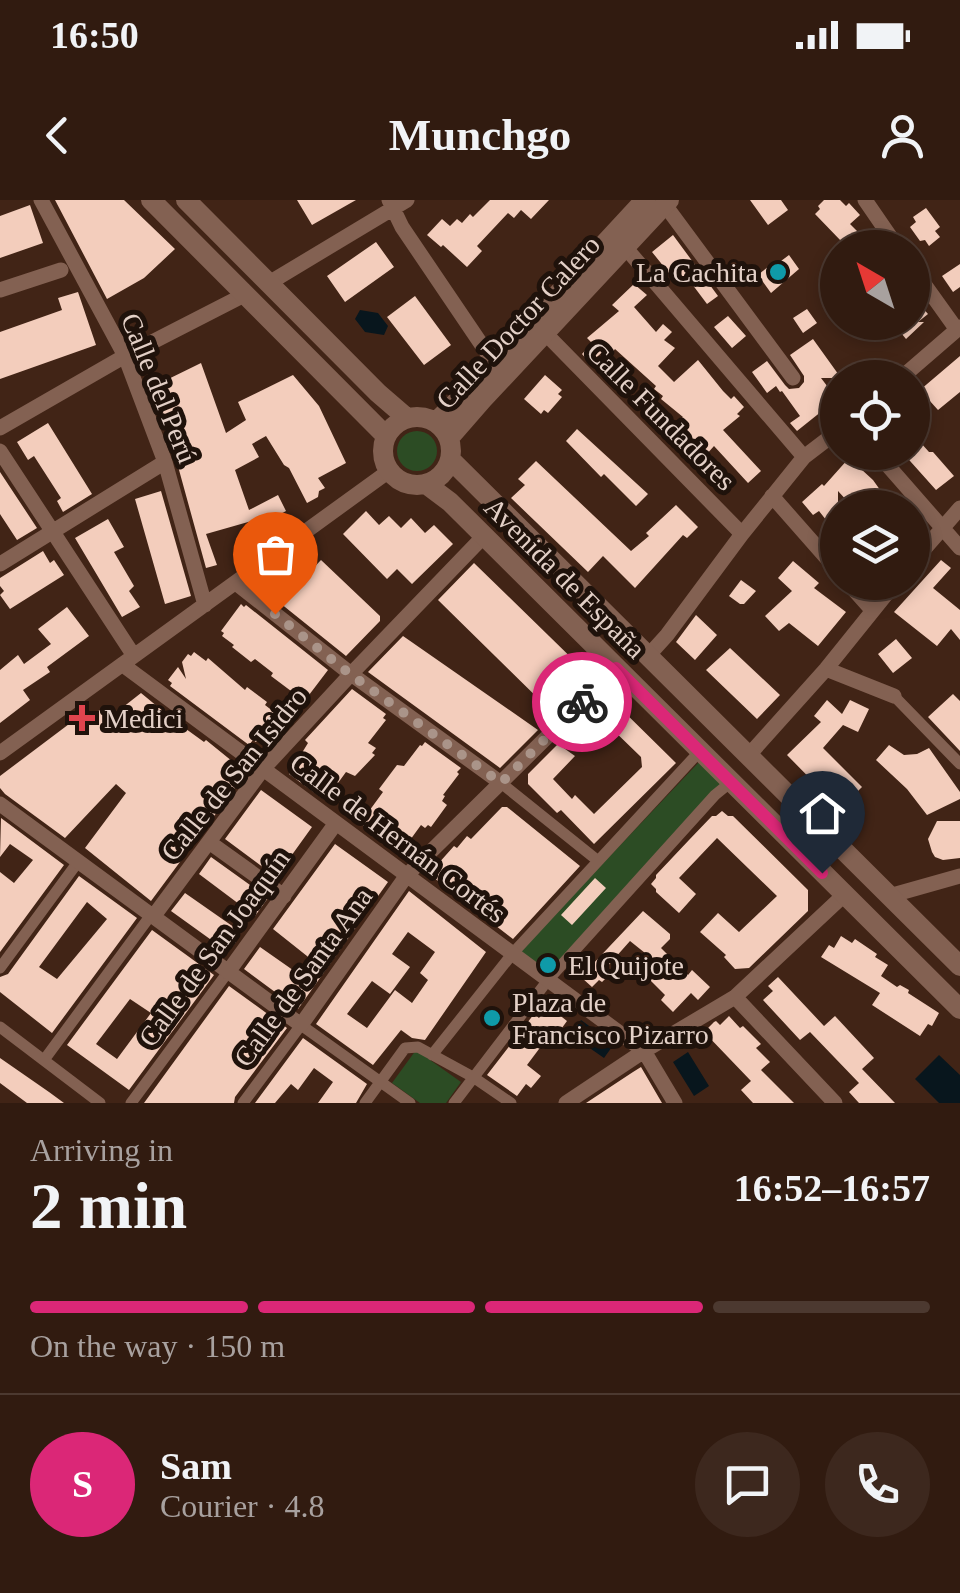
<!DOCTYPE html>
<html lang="en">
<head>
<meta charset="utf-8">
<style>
	body { margin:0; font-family:"Times New Roman",serif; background:#3d281e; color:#f1f3f6; height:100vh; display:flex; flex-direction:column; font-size:38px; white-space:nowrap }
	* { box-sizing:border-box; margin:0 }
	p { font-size:32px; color:#a8a19f }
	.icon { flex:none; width:55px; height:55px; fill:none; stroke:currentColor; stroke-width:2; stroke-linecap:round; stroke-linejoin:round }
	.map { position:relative; height:903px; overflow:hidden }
	.side { display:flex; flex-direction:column; background:#311b10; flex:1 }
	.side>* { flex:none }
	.needle { width:65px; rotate:321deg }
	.controls { position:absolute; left:820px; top:30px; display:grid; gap:20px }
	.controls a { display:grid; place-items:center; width:110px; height:110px; border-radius:50%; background:#311b10; box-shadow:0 5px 15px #0003,0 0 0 2px #4c3930; font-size:50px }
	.pin { position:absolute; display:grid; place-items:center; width:85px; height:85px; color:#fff; margin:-102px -42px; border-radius:50% 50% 50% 0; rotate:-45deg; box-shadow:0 0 10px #0007 }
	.pin .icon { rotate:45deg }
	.courier { position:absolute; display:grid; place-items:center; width:100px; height:100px; margin:-50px; border:8px solid #db2777; border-radius:50%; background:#fff; color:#222; box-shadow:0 2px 12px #0007 }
	.summary em { font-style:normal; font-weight:800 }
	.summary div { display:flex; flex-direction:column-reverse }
	.summary { display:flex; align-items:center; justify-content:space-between; height:170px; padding:0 30px }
	h1 { font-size:65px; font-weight:800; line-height:75px }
	.bar { display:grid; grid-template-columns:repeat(4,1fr); gap:15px 10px; align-content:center; height:120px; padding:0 30px }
	.bar i { height:12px; border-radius:8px; background:#4c3930 }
	.bar .current { background:#db2777 }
	.bar p { grid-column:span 4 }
	.line { display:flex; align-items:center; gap:25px; padding:0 30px; border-top:2px solid #4c3930 }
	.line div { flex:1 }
	.round { display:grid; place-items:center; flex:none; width:105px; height:105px; border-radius:52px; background:#3d281e }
	.status { display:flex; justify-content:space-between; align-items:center; height:70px; padding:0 50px; background:#311b10; direction:ltr }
	.status svg { height:28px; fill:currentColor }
	header { display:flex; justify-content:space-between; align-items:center; height:130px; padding:0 30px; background:#311b10; font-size:45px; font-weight:800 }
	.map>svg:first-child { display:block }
	.green { fill:#2c4c24 }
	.water { fill:#08161d }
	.building { fill:#f3cdbc; fill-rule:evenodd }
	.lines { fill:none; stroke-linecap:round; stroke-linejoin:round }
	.pedestrian { stroke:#836152; stroke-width:11 }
	.minor { stroke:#836152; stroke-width:15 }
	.tertiary { stroke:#836152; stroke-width:20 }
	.done { stroke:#aa9489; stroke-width:10; stroke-dasharray:0 18 }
	.route { stroke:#db2777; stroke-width:12 }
	.culture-dot { fill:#0f9aa8; stroke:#1f120b; stroke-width:4 }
	.health-dot { fill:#e0444e; stroke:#1f120b; stroke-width:4 }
	.labels { text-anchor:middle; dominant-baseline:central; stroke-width:10; stroke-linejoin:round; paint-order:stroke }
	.poi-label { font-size:28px; fill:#e3d0c7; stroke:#1f120b; text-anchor:start }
	.street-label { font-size:28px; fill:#e3d0c7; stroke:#1f120b }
</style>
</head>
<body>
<div class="status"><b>16:50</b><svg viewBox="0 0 49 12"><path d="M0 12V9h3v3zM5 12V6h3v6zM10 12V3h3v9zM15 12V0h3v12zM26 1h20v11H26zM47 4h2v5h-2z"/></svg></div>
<header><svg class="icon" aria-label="back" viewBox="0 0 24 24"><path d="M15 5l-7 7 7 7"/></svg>Munchgo<svg class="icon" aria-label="person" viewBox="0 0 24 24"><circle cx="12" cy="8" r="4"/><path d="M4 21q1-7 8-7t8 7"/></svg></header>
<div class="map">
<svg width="960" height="903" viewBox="0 0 960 903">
	<rect width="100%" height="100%" fill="#412416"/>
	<path class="green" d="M397 251a20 20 0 1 1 40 0a20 20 0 1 1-40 0Z
		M700,561L723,584L548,773L520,751Z
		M416,850L461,882L446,903H420L392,883Z"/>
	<path class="water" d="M360,110L378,113L388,126L384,135L365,132L355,119Z
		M581,820L614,844L604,858L571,835Z
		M688,852L709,886L694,896L673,862Z
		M939,855L960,875V903H939L915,879Z"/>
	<path class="building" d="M55,0H124L175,49L144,78L107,99Z
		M297,0H356L312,25Z
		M490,0H549L531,19L521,10L514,18L508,13L477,46L482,51L467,67L443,45L441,47L427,35L442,19L450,26L457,19L462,23L470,14L473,17Z
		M750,0H781L788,10L768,25Z
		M824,0H840L846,6L849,3L860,15L850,24L874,48H849L842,42L815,14L820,9L818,6Z
		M30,5L43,43L0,58V16Z
		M926,8L940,27L935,31L940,37L929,46L925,40L920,41L910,27L916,22L913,17Z
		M673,35L718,96L707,104L686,76L677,83L652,52Z
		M376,42L394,67L345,102L327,76Z
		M789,55L799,69L771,93L758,75L775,61L777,64Z
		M960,64V87L953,92L942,76Z
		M634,84L647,95L634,107L656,132L663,124L672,132L664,140L675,148L658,166L674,182L698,160L723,191L731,199L734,196L744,207L737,214L740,216L723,230L761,271L748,283L714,246L706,255L675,224L683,217L661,199L663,196L654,189L656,186L615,149L612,153L607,148L590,163L582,154L592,143L587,138L619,111L612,105Z
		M78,92L96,145L0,179V132L62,110L58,98Z
		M415,96L451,145L424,165L387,117Z
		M912,96L928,114L918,122H924L906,139L892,122H912Z
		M807,109L817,123L803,133L793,118Z
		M728,116L746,136L732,148L714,127Z
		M813,139L841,178H821L837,199L797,231L790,223L800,216L782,191L780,192L776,186L767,193L752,172L767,161L785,185L789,189L799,188L804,182V176L790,155Z
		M960,156V192L938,210L920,190Z
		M201,163L226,233L246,220L238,202L293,175L319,206L346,263L318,278L325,288L319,291L318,297L307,303L289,268L284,265L266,236L252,244L259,257L235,270L249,310L278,295L286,311L264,323L262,318L206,334L217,365L206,368L176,259L150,188Z
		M545,175L562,190L558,194L562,197L548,213L544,210L541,214L524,199Z
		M48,223L92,294L63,312L57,301L61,298L34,256L28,260L17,242Z
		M577,229L648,294L636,306L604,274L601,277L566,241Z
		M912,233L929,252H933L954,276L936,290L902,252H912Z
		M849,258L873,280L893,308H861L853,298L849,303L838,291V335L819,311L813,315L802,302L822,284L824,286Z
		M536,261L631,351L649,336L646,333L676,305L698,327L687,338L683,335L635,388L603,356L588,372L511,298L525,285L518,279Z
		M0,272L37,328L17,340L0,314Z
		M161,291L191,396L165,404L135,299Z
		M366,311L379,325L389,316L401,328L411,318L425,333L434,325L453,344L412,384L397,369L387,379L343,334Z
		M108,319L124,347L114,352L134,386L129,391L140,407L122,417L75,338Z
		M43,351L50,363L54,360L64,375L10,409L0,395L4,391L0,386V378Z
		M321,360L380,416V421L346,456L280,403Z
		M941,360L951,368L933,388L960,410V440L951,429L937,446L894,412Z
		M793,361L819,383L814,388L846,412L818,446L789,423L779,431L765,416L792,391L778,378Z
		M474,363L590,476L554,514L438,400Z
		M741,380L756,391L744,404H740L729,396Z
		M241,404L244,407L246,405L328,470L309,495L304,492L302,495L293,488L291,491L271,476L273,473L255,459L251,462L232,447L234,445L222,436L224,433L221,431Z
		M67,407L89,436L47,467L50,472L23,490L30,500L0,523V470L18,455L24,464L51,444L38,429Z
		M696,415L717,435L695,460L676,442Z
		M403,436L538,530L500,568L496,565L368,472Z
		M896,439L912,458L893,473L878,454Z
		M730,448L780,495L757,519L706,470Z
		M194,452L206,461L208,458L245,490L247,487L267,502L265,505L274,512L270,516L274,519L256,542L253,540L249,545L170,486L172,483L168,480L178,467L186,479L182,462L188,454L191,456Z
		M352,489L386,514L383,518L386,520L368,543L376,548L372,553L375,555L355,576L346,572L330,594L328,592L323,599L289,574L308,543L305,540Z
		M141,493L175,521L204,542L206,540L243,570L240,575L243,577L151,701L85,648L126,593L116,584L65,638L5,594L0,588V576L85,512L94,514L106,506L113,515Z
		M953,494L960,501V551L928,517Z
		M602,500H612L676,563L594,644L561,610L557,613L528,584V574L558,544L575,556L553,579L572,599L575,595L594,614L642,567L641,557L607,524L586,545L572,531Z
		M827,500L842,514L850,500L869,509L858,532L843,525L823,548L862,587L840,609L787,555L821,522L814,516Z
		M425,542L461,568L457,572L459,574L443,595L445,596L442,601L447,605L431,627L428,625L425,628L421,625L405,647L403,645L398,651L363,626L367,620L364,618L383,592L379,589L397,565L404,566L420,545L422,546Z
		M889,545L904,555L917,554L929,548L960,592V599L927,615L907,589L876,560Z
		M261,590L312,627L276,677L225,639Z
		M502,607H507L580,666L513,739L429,674L454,646L457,648L467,636L471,639Z
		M722,611L728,616H733L808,690V711L749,768L735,769L724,757L726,755L700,732L718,713L739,732L777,696L717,638L679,678L696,694L679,713L656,692V689L651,684L656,678V675L689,640L712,616H716Z
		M1,618L64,665L0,752V672L14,683L33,660L10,644L0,657Z
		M937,621H960V658L943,660L935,657L932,652L928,639Z
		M335,644L388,682L298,809L244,769L260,747L300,775L312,760L273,729Z
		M211,657L268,698L255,716L199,674Z
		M79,676L137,718L52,833L0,792V777L8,774ZM87,702L107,719L57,779L39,767Z
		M595,678L606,688L572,725L561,715Z
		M409,691L486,752L425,840L412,838L401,830L373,865L316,824ZM408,732L435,752L420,773L428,780L412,803L395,790L367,828L347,814L372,781L390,794L410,767L392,754Z
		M185,693L238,730L232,739L236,742L228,752L171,711Z
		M643,711L670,734V739L661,748L688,775L692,770L710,787L698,800L691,793L673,812L661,800L665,795L648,778L660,765L630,741L606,768L611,773L602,782L599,780L592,787L572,769L582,758L591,766Z
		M152,730L214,775L129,890L67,845ZM130,799L151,813L117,859L96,844Z
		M841,736L852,743L855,739L877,754L875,757L888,765L881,776L897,787L900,785L909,790L908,793L939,813L932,826L928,824L920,836L872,805L880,793L821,757L829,745L834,748Z
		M778,777L824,826L835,816L874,858L862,869L895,903H859L849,892L859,883L810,832L800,840L763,800L773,791L768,786Z
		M229,786L287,828L235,897L234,903H144Z
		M548,806L567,821L559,832L554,829L527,865L541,876L531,888L526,884L517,896L487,875L534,814L539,818Z
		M729,816L740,828L743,826L761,844L756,848L770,862L761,870L794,903H753L741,890L751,881L704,832L714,822L716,821L720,825Z
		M303,838L367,884L356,903H318L333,882L314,868L298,890L291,884L275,903H255Z
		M0,858L49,892L64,903H27L0,883Z
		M641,867L662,903H586L633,872Z"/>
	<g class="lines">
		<path class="pedestrian" d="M894,496L960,564
			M501,583L597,660
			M0,768L75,666
			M0,827L100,903
			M432,855L513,753L700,551
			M44,860L148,719
			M131,903L228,772
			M243,903L301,825L410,903
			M365,903L405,848L418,847L473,877L511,903
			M454,903L548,780L715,595L731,582"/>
		<path class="minor" d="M41,0L125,156L165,262L205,405
			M389,0L402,27L494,163
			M865,0L898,48
			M665,5L793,178
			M625,47L804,257
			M912,67L957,130
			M269,83L407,0
			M0,90L61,70
			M545,133L742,334
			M901,178L960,127
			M0,228L125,156L244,95
			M0,251L134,456
			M876,252L960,348
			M772,296L838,371
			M912,363L960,308
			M0,364L165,262
			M847,382L872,410
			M236,383L351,474L501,583
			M648,456L667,435L742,334L804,257L838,231
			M123,465L644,851L675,903
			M826,469L894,496
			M0,553L389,271
			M748,556L826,469L896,382
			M0,604L301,825L407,675L617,468
			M209,642L284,696
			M889,696L960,676
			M153,717L263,569L351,474L483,337
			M228,772L336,623
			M735,797L835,903
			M566,903L644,851L735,797L844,695"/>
		<path class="tertiary" d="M151,0L386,236
			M186,0L378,193L407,218
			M383 251a34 34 0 1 1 68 0a34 34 0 1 1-68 0Z
			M436,222L471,188L645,0
			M449,238L483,199L669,0
			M451,260L960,766
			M426,284L450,302L960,809"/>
	</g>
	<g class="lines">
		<path class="done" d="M275,414L350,474L501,583L582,502"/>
		<path class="route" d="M582,502L616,468L822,673"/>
	</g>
	<g class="culture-dot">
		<circle cx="778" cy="72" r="10"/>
		<circle cx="548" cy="765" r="10"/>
		<circle cx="492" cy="818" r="10"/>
	</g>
	<path class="health-dot" d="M77 503h10v10h10v10h-10v10h-10v-10h-10v-10h10z"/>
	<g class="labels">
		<g class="poi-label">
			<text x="758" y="72" text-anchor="end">La Cachita</text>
			<text x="104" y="518">Medici</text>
			<text x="568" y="765">El Quijote</text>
			<text x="512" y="802">Plaza de<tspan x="512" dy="32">Francisco Pizarro</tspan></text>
		</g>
		<g class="street-label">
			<text transform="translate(518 122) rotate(-47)">Calle Doctor Calero</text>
			<text transform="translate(159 188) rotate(68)">Calle del Perú</text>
			<text transform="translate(661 216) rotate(45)">Calle Fundadores</text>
			<text transform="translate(565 378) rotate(45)">Avenida de España</text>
			<text transform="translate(234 574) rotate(-51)">Calle de San Isidro</text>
			<text transform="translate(398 638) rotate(37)">Calle de Hernán Cortés</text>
			<text transform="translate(214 748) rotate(-54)">Calle de San Joaquín</text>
			<text transform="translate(303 777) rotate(-54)">Calle de Santa Ana</text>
		</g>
	</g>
</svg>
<div class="controls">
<a><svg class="needle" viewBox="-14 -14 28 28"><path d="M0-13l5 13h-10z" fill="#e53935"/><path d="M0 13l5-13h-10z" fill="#a8a19f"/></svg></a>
<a><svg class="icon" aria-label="locate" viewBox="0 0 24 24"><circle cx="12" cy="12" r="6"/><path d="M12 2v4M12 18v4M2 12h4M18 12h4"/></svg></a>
<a><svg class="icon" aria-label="layers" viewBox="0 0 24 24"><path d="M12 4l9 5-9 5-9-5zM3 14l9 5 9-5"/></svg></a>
</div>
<div class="pin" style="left:275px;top:414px;background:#ea580c"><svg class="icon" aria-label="bag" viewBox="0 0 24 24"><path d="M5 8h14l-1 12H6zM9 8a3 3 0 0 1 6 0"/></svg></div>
<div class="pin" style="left:822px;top:673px;background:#1f2937"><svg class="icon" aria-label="home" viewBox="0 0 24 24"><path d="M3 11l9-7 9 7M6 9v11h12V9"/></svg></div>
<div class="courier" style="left:582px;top:502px"><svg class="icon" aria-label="bike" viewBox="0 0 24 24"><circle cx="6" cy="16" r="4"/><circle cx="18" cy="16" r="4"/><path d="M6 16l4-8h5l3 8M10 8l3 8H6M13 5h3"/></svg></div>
</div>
<section class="side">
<div class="summary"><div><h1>2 min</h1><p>Arriving in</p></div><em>16:52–16:57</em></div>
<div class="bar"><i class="current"></i><i class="current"></i><i class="current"></i><i></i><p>On the way · 150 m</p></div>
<div class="line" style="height:180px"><b class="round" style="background:#db2777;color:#fff">S</b><div><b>Sam</b><p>Courier · 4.8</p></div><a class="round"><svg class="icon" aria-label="chat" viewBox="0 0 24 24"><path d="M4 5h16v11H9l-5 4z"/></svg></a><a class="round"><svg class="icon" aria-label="phone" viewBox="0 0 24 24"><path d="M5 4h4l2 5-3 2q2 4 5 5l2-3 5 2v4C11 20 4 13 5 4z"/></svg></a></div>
</section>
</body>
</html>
